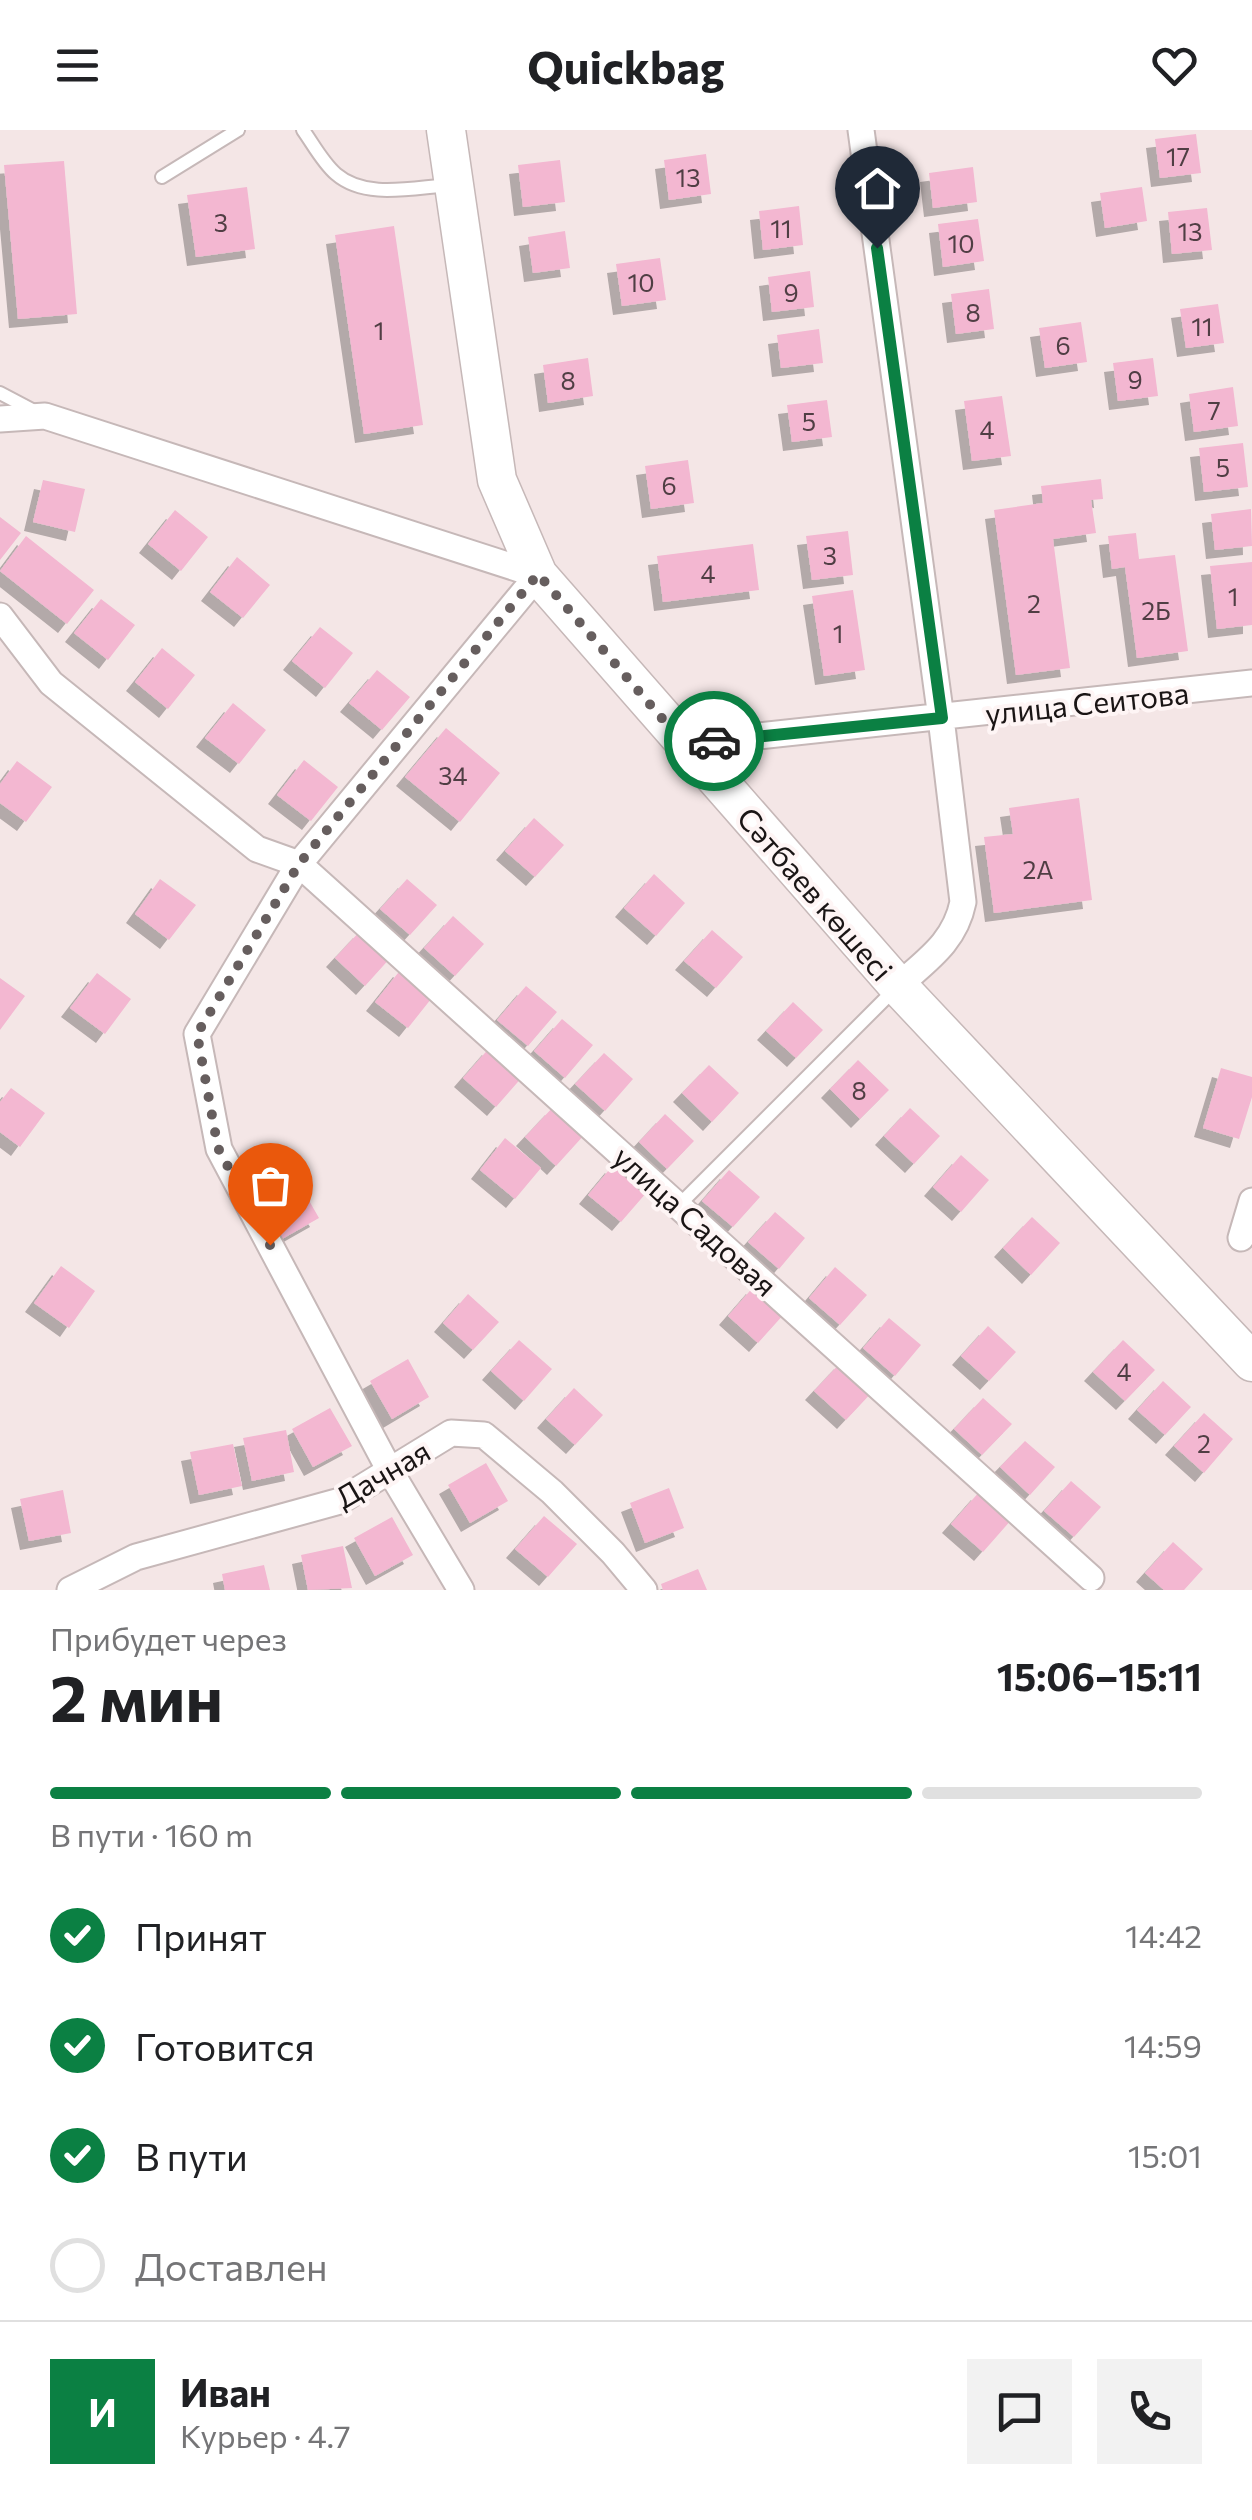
<!DOCTYPE html>
<html lang="ru">
<head>
<meta charset="utf-8">
<style>
	body { margin:0; font-family:Commissioner,sans-serif; background:#f2f2f2; color:#202124; height:100vh; display:flex; flex-direction:column; font-size:38px; white-space:nowrap }
	* { box-sizing:border-box; margin:0 }
	p { font-size:32px; color:#757577 }
	.icon { flex:none; width:55px; height:55px; fill:none; stroke:currentColor; stroke-width:2; stroke-linecap:round; stroke-linejoin:round }
	.map { position:relative; height:1460px; overflow:hidden }
	.drawer { display:flex; flex-direction:column; background:#fff; flex:1 }
	.drawer>* { flex:none }
	.pin { position:absolute; display:grid; place-items:center; width:85px; height:85px; color:#fff; margin:-102px -42px; border-radius:50% 50% 50% 0; rotate:-45deg; box-shadow:0 0 10px #0007 }
	.pin .icon { rotate:45deg }
	.courier { position:absolute; display:grid; place-items:center; width:100px; height:100px; margin:-50px; border:8px solid #0b8043; border-radius:50%; background:#fff; color:#222; box-shadow:0 2px 12px #0007 }
	.overview em { font-style:normal; font-weight:700 }
	.overview div { display:flex; flex-direction:column-reverse }
	.overview { display:flex; align-items:center; justify-content:space-between; height:170px; padding:0 50px }
	h1 { font-size:65px; font-weight:700; line-height:75px }
	.bar { display:grid; grid-template-columns:repeat(4,1fr); gap:15px 10px; align-content:center; height:120px; padding:0 50px }
	.bar i { height:12px; border-radius:8px; background:#e0e0e0 }
	.bar .on { background:#0b8043 }
	.bar p { grid-column:span 4 }
	.line { display:flex; align-items:center; gap:25px; padding:0 50px; border-top:2px solid #e0e0e0 }
	.line div { flex:1 }
	.round { display:grid; place-items:center; flex:none; width:105px; height:105px; border-radius:0px; background:#f2f2f2 }
	ol { padding:0 50px; list-style:none }
	li { display:flex; align-items:center; gap:30px; height:110px }
	li p { margin-inline-start:auto }
	li .icon { padding:10px; border-radius:50%; background:#0b8043; color:#fff; stroke-width:4 }
	li:last-child { color:#757577 }
	li i { width:55px; height:55px; border:5px solid #e0e0e0; border-radius:50% }
	header { display:flex; justify-content:space-between; align-items:center; height:130px; padding:0 50px; background:#fff; font-size:45px; font-weight:700 }
	.map>svg:first-child { display:block }
	.building { fill:#f3b7d1; filter:url(#shadow) }
	.lines { fill:none; stroke-linecap:round; stroke-linejoin:round }
	.lane-casing { stroke:#c6b8b8; stroke-width:16 }
	.street-casing { stroke:#c6b8b8; stroke-width:29 }
	.primary-casing { stroke:#c6b8b8; stroke-width:41 }
	.lane { stroke:#fff; stroke-width:12 }
	.street { stroke:#fff; stroke-width:25 }
	.primary { stroke:#fff; stroke-width:38 }
	.done { stroke:#665e5e; stroke-width:10; stroke-dasharray:0 18 }
	.route { stroke:#0b8043; stroke-width:12 }
	.labels { text-anchor:middle; dominant-baseline:central; stroke-width:8; stroke-linejoin:round; paint-order:stroke }
	.number-label { font-size:25px; fill:#503e44 }
	.street-label { font-size:30px; fill:#1a1515; stroke:#fef5f5 }
</style>
</head>
<body>
<header><svg class="icon" aria-label="menu" viewBox="0 0 24 24"><path d="M4 6h16M4 12h16M4 18h16"/></svg>Quickbag<svg class="icon" aria-label="heart" viewBox="0 0 24 24"><path d="M12 20l-8-8c-3-5 5-10 8-4 3-6 11-1 8 4z"/></svg></header>
<div class="map">
<svg width="1252" height="1460" viewBox="0 0 1252 1460">
	<defs>
		<filter id="shadow"><feDropShadow dx="-9" dy="9" stdDeviation="0" flood-color="#0004"/></filter>
	</defs>
	<rect width="100%" height="100%" fill="#f4e6e6"/>
	<path class="building" d="M1196,4L1201,43L1160,48L1155,9Z
		M706,24L711,64L669,70L664,30Z
		M560,30L565,72L523,77L518,35Z
		M64,31L77,184L18,189L4,35Z
		M973,37L977,72L933,78L929,43Z
		M247,57L255,119L196,127L187,65Z
		M1142,57L1147,91L1105,98L1100,63Z
		M799,76L803,115L763,120L759,81Z
		M1207,78L1212,120L1172,124L1168,82Z
		M978,89L984,131L943,137L938,94Z
		M394,96L423,295L364,304L335,105Z
		M565,101L570,138L533,143L528,107Z
		M660,128L666,170L622,176L616,134Z
		M810,141L814,177L772,182L768,147Z
		M989,159L994,199L956,204L951,164Z
		M1218,174L1224,213L1186,218L1180,179Z
		M1081,192L1087,232L1045,238L1039,198Z
		M819,199L823,233L781,238L777,205Z
		M588,228L593,266L548,273L543,235Z
		M1153,228L1158,266L1118,271L1113,233Z
		M1233,257L1238,296L1194,302L1189,264Z
		M1002,266L1011,326L972,331L964,271Z
		M827,270L832,307L792,312L787,275Z
		M1243,313L1248,357L1204,362L1199,318Z
		M688,330L694,373L651,379L645,336Z
		M1101,349L1103,369L1091,370L1096,403L1053,409L1070,538L1016,545L994,380L1043,373L1041,356Z
		M43,350L85,359L75,402L33,392Z
		M1251,379L1252,416L1215,420L1211,384Z
		M175,380L208,407L181,441L148,414Z
		M0,387L21,403L0,430Z
		M848,401L853,445L812,450L806,406Z
		M1136,403L1139,429L1175,425L1188,521L1137,528L1125,437L1112,439L1108,406Z
		M26,406L94,460L67,494L0,441Z
		M753,414L759,460L663,472L657,426Z
		M237,427L270,455L243,488L210,462Z
		M1252,432V495L1217,499L1210,436Z
		M853,460L865,540L824,546L812,466Z
		M101,469L135,495L108,530L74,503Z
		M320,497L353,523L325,558L292,531Z
		M162,518L195,545L168,579L135,552Z
		M377,540L410,567L382,600L349,573Z
		M233,573L266,600L239,634L205,608Z
		M446,598L500,643L460,692L405,647Z
		M304,630L338,657L311,691L277,665Z
		M17,631L52,657L26,692L0,673V654Z
		M1079,668L1092,770L994,783L984,707L1013,704L1009,678Z
		M534,688L564,715L535,747L505,721Z
		M654,744L685,773L656,806L624,778Z
		M160,749L196,775L169,810L135,784Z
		M407,749L437,775L410,805L380,779Z
		M453,786L484,814L455,846L424,818Z
		M362,799L392,826L365,856L335,828Z
		M712,800L743,827L716,858L684,831Z
		M402,838L435,864L408,898L375,872Z
		M97,843L131,869L105,904L70,878Z
		M0,848L25,866L0,900Z
		M526,856L557,882L528,916L497,890Z
		M793,872L823,900L796,928L766,901Z
		M562,889L593,915L565,948L534,921Z
		M491,916L524,945L496,977L463,948Z
		M604,923L633,949L605,981L575,954Z
		M858,930L889,960L860,989L830,959Z
		M709,935L739,963L712,992L682,963Z
		M1221,938L1252,947V967L1239,1009L1203,998Z
		M11,958L45,983L20,1017L0,1002V972Z
		M554,976L585,1004L556,1036L525,1007Z
		M910,978L940,1006L914,1034L884,1006Z
		M665,984L694,1011L667,1039L639,1012Z
		M505,1008L541,1038L515,1069L480,1040Z
		M961,1025L989,1050L961,1082L933,1057Z
		M614,1034L647,1062L621,1092L588,1065Z
		M729,1040L760,1067L733,1097L702,1071Z
		M299,1053L319,1088L282,1109L262,1074Z
		M775,1082L805,1108L779,1139L748,1112Z
		M1032,1087L1060,1113L1031,1145L1003,1118Z
		M61,1136L95,1161L69,1198L34,1173Z
		M835,1137L867,1165L840,1195L809,1168Z
		M755,1155L785,1183L758,1213L728,1186Z
		M468,1164L499,1192L473,1220L443,1193Z
		M889,1188L921,1215L895,1246L863,1218Z
		M988,1196L1016,1222L989,1251L961,1226Z
		M519,1210L552,1239L524,1271L491,1241Z
		M1123,1210L1155,1240L1125,1271L1093,1242Z
		M408,1229L429,1267L392,1289L370,1251Z
		M843,1230L875,1259L846,1290L814,1261Z
		M1163,1251L1191,1277L1165,1305L1137,1280Z
		M574,1258L603,1285L575,1315L546,1289Z
		M983,1268L1012,1294L982,1325L954,1299Z
		M330,1278L352,1316L313,1337L292,1299Z
		M1204,1283L1233,1309L1204,1343L1174,1316Z
		M286,1300L294,1342L252,1351L243,1308Z
		M1025,1311L1055,1337L1030,1365L1000,1337Z
		M233,1314L242,1356L199,1365L190,1322Z
		M486,1333L508,1371L470,1393L448,1355Z
		M1071,1351L1101,1377L1074,1407L1044,1381Z
		M669,1358L684,1398L645,1413L630,1373Z
		M63,1360L71,1403L29,1411L20,1369Z
		M980,1361L1012,1389L983,1422L951,1394Z
		M544,1386L577,1414L548,1447L515,1419Z
		M392,1387L413,1425L375,1446L354,1408Z
		M1173,1412L1203,1439L1184,1460H1164L1145,1443Z
		M343,1416L352,1458L308,1460L301,1425Z
		M264,1435L270,1460H225L222,1444Z
		M698,1439L707,1460H663L661,1454Z"/>
	<g class="lines">
		<g class="lane-casing">
			<path id="lane" d="M303,0C313,14 323,33 336,44C366,70 414,57 451,55
				M162,47L238,0
				M0,263L38,283
				M679,1075L896,858"/>
		</g>
		<g class="street-casing">
			<path id="street" d="M861,0L941,588L963,772C955,812 927,830 898,856
				M0,289L45,286L538,445L299,734L197,904L219,1019L390,1341L461,1460
				M0,486L51,553L257,719L299,734L1091,1448
				M684,614L1252,553
				M1241,1108L1252,1071
				M70,1460L136,1427L340,1371L451,1303L484,1305L552,1362L613,1423L644,1460"/>
		</g>
		<g class="primary-casing">
			<path id="primary" d="M446,0L497,350L538,445L898,856L1252,1232"/>
		</g>
		<use href="#lane" class="lane"/>
		<use href="#street" class="street"/>
		<use href="#primary" class="primary"/>
	</g>
	<g class="lines">
		<path class="done" d="M270,1115L218,1018L197,904L299,734L538,444L684,614L714,611"/>
		<path class="route" d="M714,611L942,588L877,118"/>
	</g>
	<g class="labels">
		<g class="number-label">
			<text x="1178" y="26">17</text>
			<text x="688" y="47">13</text>
			<text x="221" y="92">3</text>
			<text x="781" y="98">11</text>
			<text x="1190" y="101">13</text>
			<text x="961" y="113">10</text>
			<text x="641" y="152">10</text>
			<text x="791" y="162">9</text>
			<text x="973" y="182">8</text>
			<text x="1202" y="196">11</text>
			<text x="379" y="200">1</text>
			<text x="1063" y="215">6</text>
			<text x="1135" y="249">9</text>
			<text x="568" y="250">8</text>
			<text x="1214" y="280">7</text>
			<text x="809" y="291">5</text>
			<text x="987" y="299">4</text>
			<text x="1223" y="337">5</text>
			<text x="669" y="355">6</text>
			<text x="830" y="425">3</text>
			<text x="708" y="443">4</text>
			<text x="1233" y="466">1</text>
			<text x="1034" y="473">2</text>
			<text x="1156" y="480">2Б</text>
			<text x="838" y="503">1</text>
			<text x="453" y="645">34</text>
			<text x="1038" y="739">2А</text>
			<text x="859" y="960">8</text>
			<text x="1124" y="1241">4</text>
			<text x="1204" y="1313">2</text>
		</g>
		<g class="street-label">
			<text transform="translate(1087 572) rotate(-6)">улица Сеитова</text>
			<text transform="translate(816 763) rotate(49)">Сәтбаев көшесі</text>
			<text transform="translate(696 1090) rotate(42)">улица Садовая</text>
			<text transform="translate(382 1343) rotate(-30)">Дачная</text>
		</g>
	</g>
</svg>
<div class="pin" style="left:270px;top:1115px;background:#ea580c"><svg class="icon" aria-label="bag" viewBox="0 0 24 24"><path d="M5 8h14l-1 12H6zM9 8a3 3 0 0 1 6 0"/></svg></div>
<div class="pin" style="left:877px;top:118px;background:#1f2937"><svg class="icon" aria-label="home" viewBox="0 0 24 24"><path d="M3 11l9-7 9 7M6 9v11h12V9"/></svg></div>
<div class="courier" style="left:714px;top:611px"><svg class="icon" aria-label="car" viewBox="0 0 24 24"><path d="M5 17H2v-5l4-1 3-4h7l3 4 3 1v5h-3M9 17h6M6 11h13"/><circle cx="7" cy="17" r="2"/><circle cx="17" cy="17" r="2"/></svg></div>
</div>
<section class="drawer">
<div class="overview"><div><h1>2 мин</h1><p>Прибудет через</p></div><em>15:06–15:11</em></div>
<div class="bar"><i class="on"></i><i class="on"></i><i class="on"></i><i></i><p>В пути · 160 m</p></div>
<ol>
<li><svg class="icon" aria-label="check" viewBox="0 0 24 24"><path d="M5 12l5 5 9-10"/></svg>Принят<p>14:42</p></li>
<li><svg class="icon" aria-label="check" viewBox="0 0 24 24"><path d="M5 12l5 5 9-10"/></svg>Готовится<p>14:59</p></li>
<li><svg class="icon" aria-label="check" viewBox="0 0 24 24"><path d="M5 12l5 5 9-10"/></svg>В пути<p>15:01</p></li>
<li><i></i>Доставлен</li>
</ol>
<div class="line" style="height:180px"><b class="round" style="background:#0b8043;color:#fff">И</b><div><b>Иван</b><p>Курьер · 4.7</p></div><a class="round"><svg class="icon" aria-label="chat" viewBox="0 0 24 24"><path d="M4 5h16v11H9l-5 4z"/></svg></a><a class="round"><svg class="icon" aria-label="phone" viewBox="0 0 24 24"><path d="M5 4h4l2 5-3 2q2 4 5 5l2-3 5 2v4C11 20 4 13 5 4z"/></svg></a></div>
</section>
</body>
</html>
